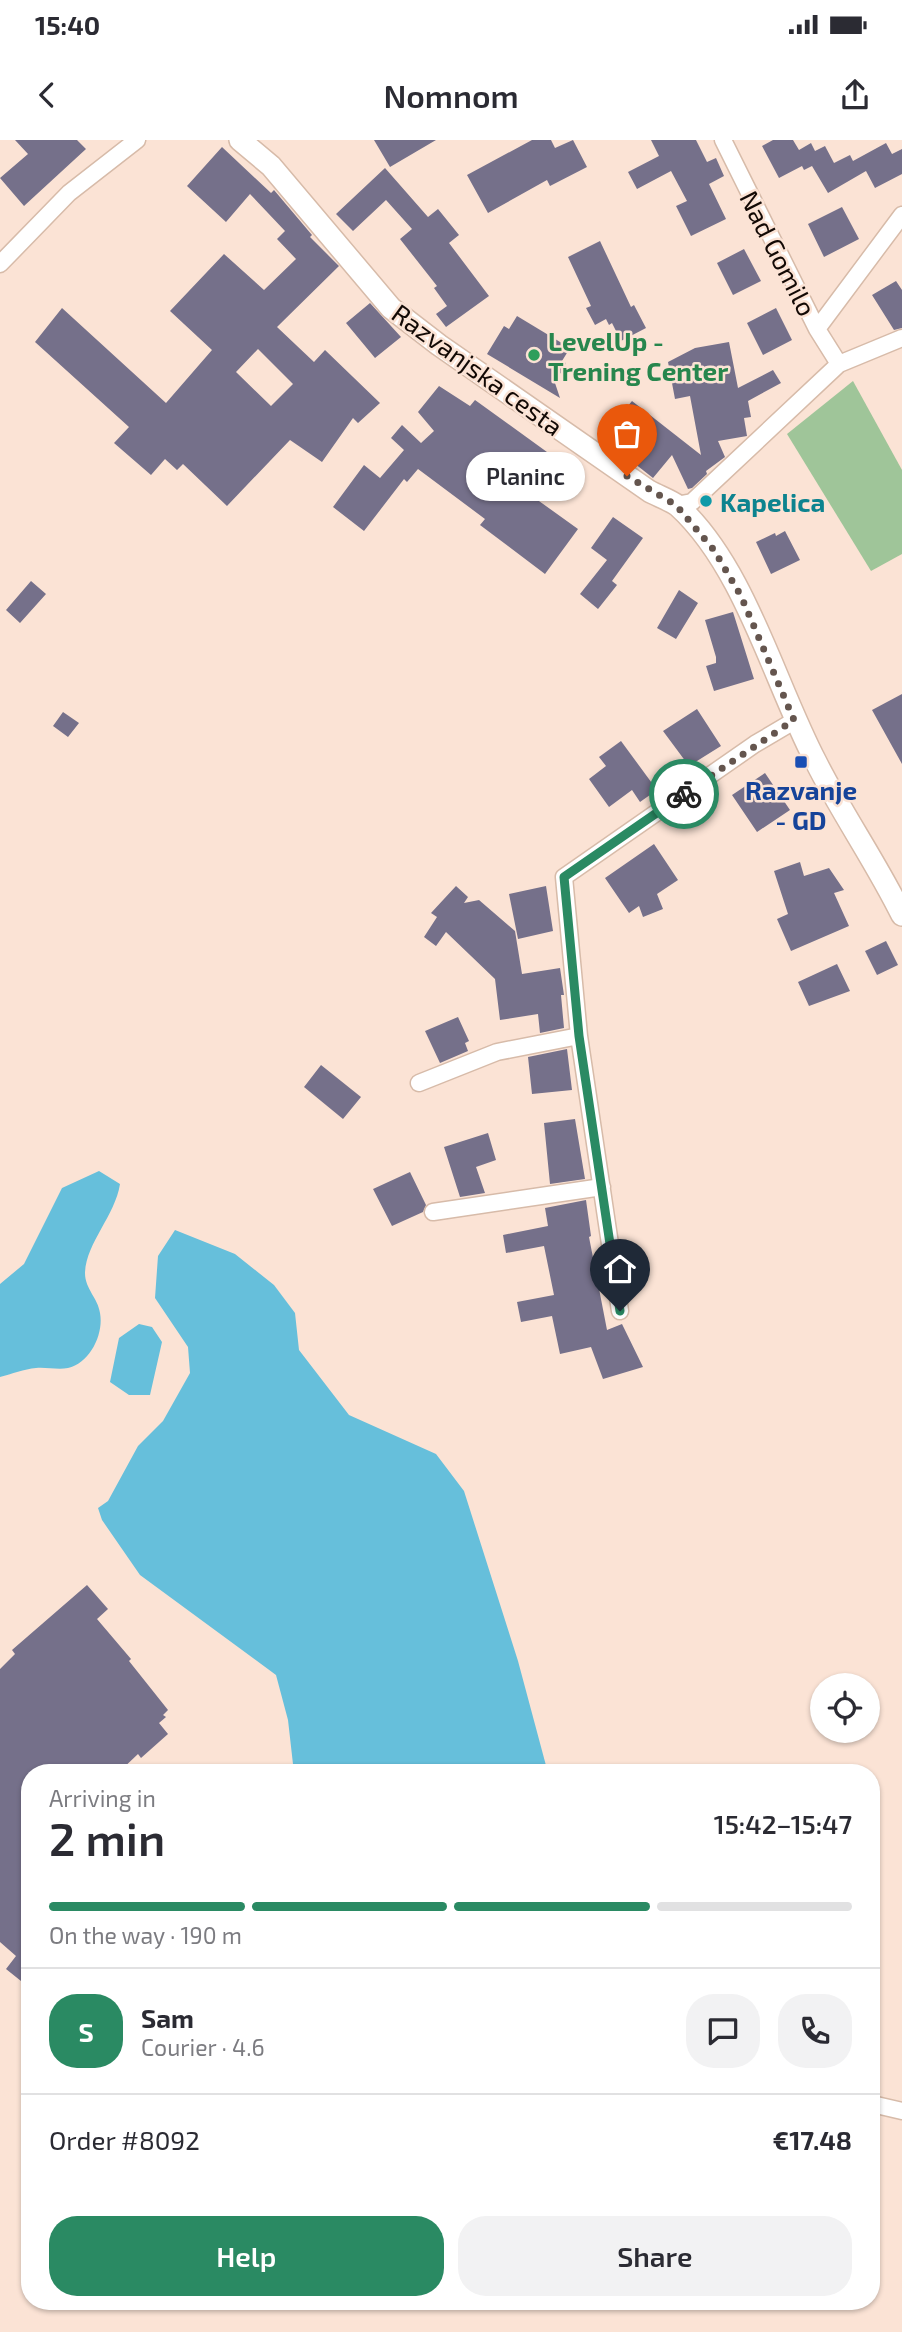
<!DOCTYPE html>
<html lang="en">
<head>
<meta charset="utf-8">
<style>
	body { margin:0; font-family:"Exo 2",sans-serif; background:#f2f2f3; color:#2b2b33; height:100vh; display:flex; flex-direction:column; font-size:26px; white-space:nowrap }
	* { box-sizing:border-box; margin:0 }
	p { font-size:23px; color:#7c7c81 }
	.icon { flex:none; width:38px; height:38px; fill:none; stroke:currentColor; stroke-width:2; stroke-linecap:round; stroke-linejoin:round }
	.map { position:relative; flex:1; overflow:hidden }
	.details { position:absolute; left:21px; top:1624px; width:859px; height:546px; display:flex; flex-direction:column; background:#fff; border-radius:28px; box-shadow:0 2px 5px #0004 }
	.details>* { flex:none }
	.tools { position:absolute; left:810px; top:1533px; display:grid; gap:14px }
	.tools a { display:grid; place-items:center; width:70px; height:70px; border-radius:50%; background:#fff; box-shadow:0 2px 5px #0004; font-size:35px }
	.pin { position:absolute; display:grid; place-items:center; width:60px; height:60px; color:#fff; margin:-72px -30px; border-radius:50% 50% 50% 0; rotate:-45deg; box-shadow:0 0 7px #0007 }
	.pin .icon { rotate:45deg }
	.courier { position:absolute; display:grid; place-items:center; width:70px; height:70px; margin:-35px; border:5px solid #2a8a63; border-radius:50%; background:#fff; color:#222; box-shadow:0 2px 9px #0007 }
	.bubble { position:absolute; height:49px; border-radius:24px; background:#fff; box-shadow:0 2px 5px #0004; font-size:23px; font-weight:600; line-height:49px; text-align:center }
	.headline em { font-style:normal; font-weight:600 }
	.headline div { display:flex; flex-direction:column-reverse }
	.headline { display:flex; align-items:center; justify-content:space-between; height:119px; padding:0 28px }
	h1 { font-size:46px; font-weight:600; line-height:52px }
	.bar { display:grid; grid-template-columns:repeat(4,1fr); gap:10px 7px; align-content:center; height:84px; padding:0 28px }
	.bar i { height:9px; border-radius:5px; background:#e1e1e2 }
	.bar .active { background:#2a8a63 }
	.bar p { grid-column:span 4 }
	.line { display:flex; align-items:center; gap:18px; padding:0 28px; border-top:2px solid #e1e1e2 }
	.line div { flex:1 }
	.round { display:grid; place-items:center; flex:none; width:74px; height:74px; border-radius:28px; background:#f2f2f3 }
	.button { display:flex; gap:14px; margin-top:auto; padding:14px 28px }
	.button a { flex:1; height:80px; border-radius:28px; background:#2a8a63; color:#fff; font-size:28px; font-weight:600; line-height:80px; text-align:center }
	.button a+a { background:#f2f2f3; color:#2b2b33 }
	.status { display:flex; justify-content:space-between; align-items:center; height:49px; padding:0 35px; background:#fff; direction:ltr }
	.status svg { height:19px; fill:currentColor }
	header { display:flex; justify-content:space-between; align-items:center; height:91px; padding:0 28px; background:#fff; font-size:32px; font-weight:600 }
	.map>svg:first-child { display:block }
	.green { fill:#9fc599 }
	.water { fill:#66bfdb }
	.building { fill:#75708a; fill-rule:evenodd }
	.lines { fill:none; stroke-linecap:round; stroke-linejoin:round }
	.minor-casing { stroke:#d7bba9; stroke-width:19 }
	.tertiary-casing { stroke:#d7bba9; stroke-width:24 }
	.minor { stroke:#fff; stroke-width:16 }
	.tertiary { stroke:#fff; stroke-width:21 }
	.done { stroke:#64554e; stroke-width:7; stroke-dasharray:0 12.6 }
	.route { stroke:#2a8a63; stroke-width:9 }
	.leisure-dot { fill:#2e9e5b; stroke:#fbe3d5; stroke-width:2.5 }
	.culture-dot { fill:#0f9aa8; stroke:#fbe3d5; stroke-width:2.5 }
	.transit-dot { fill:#1a4fb4; stroke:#fbe3d5; stroke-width:2.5 }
	.labels { text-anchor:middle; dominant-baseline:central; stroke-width:5; stroke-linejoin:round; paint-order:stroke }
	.street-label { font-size:26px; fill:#120905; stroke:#fbe3d5 }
	.leisure-label { font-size:26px; font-weight:bold; fill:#27864d; stroke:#fbe3d5; text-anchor:start }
	.culture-label { font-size:26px; font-weight:bold; fill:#0d838f; stroke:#fbe3d5; text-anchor:start }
	.transit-label { font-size:26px; font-weight:bold; fill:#164399; stroke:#fbe3d5 }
</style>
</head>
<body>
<div class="status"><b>15:40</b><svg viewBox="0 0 49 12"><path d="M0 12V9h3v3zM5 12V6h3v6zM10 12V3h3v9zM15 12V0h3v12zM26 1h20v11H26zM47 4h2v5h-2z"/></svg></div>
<header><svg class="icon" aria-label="back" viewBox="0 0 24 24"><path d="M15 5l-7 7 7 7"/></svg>Nomnom<svg class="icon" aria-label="share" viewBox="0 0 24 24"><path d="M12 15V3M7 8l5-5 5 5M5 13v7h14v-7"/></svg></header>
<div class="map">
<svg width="902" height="2192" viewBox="0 0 902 2192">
	<rect width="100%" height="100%" fill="#fbe3d5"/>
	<path class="green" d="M853,241L902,330V414L871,431L787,294Z"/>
	<path class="water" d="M99,1031L120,1044C115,1076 86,1103 85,1133C85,1149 98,1158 100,1173C104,1194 90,1223 68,1228C58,1230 46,1227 36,1228C24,1229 12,1234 0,1237V1144L24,1124L62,1048Z
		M175,1090L235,1114L274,1145L295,1173L299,1210L349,1275L436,1314L464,1351L518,1521L548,1633H294L288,1580L276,1535L140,1435L102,1380L98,1368L108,1361L138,1306L163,1281L190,1233L188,1207L155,1158L158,1116Z
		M139,1184L152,1187L162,1202L150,1255H129L110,1242L119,1198Z"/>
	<path class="building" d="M15,0H77L86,9L24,66L0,38L28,14Z
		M374,0H436L390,27Z
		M532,0H551L555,8L573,0L587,27L550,46L547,40L488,73L467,35Z
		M651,0H696L707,22L716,18L724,36L709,44L726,79L691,96L676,66L687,61L671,31L637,49L628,32L659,16Z
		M773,0H793L799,10L811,3L815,11L825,6L834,23L850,15L853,21L886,3L892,14L902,9V34L875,48L866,31L828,53L812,26L804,30L802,26L779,38L762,6Z
		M222,7L271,53L274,50L312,95L310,97L339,126L277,187L314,222L325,210L380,263L358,283L353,278L322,322L290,300L227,366L183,324L177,330L165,319L151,335L114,303L129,287L35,202L62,168L166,263L212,210L170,171L224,114L264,150L296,119L277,99L285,91L250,54L226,82L187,46ZM258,209L293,244L271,266L236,232Z
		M385,28L428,77L438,69L459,95L449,103L489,156L446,187L436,174L447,166L434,148L437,146L400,99L412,89L386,60L353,91L336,74Z
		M842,67L859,99L824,117L808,84Z
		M600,101L631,167L634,165L646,188L621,201L612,183L609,185L606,179L595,185L586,168L591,166L568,117Z
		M744,109L761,141L733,155L717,123Z
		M896,141L902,150V188L894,190L872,155Z
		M370,163L401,197L375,218L346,183Z
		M776,168L792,200L763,215L747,183Z
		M517,176L570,208L562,221L566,223L561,233L553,237L560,258L487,214L504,186L509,189Z
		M729,202L738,248L773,230L781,243L748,261L751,277L744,278L747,296L718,301L725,317L706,331L707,334L692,348L688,349L672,315L653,338L611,305L613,303L604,296L632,261L701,315L690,256L675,259L668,222L695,208Z
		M439,246L470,266L475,260L558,320L532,356L578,389L545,434L480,385L485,379L418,329L407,342L404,339L364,391L333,367L364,325L380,338L404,310L391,298L402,285L421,303L434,291L418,272Z
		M613,377L643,398L612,441L617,445L598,469L580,454L607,420L591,408Z
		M785,391L800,420L771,434L756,402L775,393L776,396Z
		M31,441L46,454L20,483L6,470Z
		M679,450L698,463L676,499L657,488Z
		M733,472L754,539L714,551L706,526L716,523V517L705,480Z
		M902,554V624L872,570Z
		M697,569L721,606L689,626L663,591Z
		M63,572L79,583L68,597L53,586Z
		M621,601L657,650L640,662L632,650L609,667L589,639L606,626L599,617Z
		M765,633L790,670L757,692L732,655Z
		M654,704L678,740L657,754L663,769L643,777L639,766L629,773L605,738Z
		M800,722L804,736L829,728L844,750L834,753L849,786L791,811L777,779L788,774L774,731Z
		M456,746L468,757L464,763L479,760L515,791L522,834L560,828L564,855H561L564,888L540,893L538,874L500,880L495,839L446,792L436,806L424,797L437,777L431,773Z
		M546,746L553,791L518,799L509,754Z
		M886,801L898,825L877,835L865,811Z
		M837,824L850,851L809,866L798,842Z
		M458,877L469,901L465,903L468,911L440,923L425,891Z
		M567,909L572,950L532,954L528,917Z
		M321,925L361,957L343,979L304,947Z
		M575,979L585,1039L550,1044L544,983Z
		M488,993L496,1020L476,1027L485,1053L460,1057L444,1007Z
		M410,1032L426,1065L423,1072L392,1086L373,1049Z
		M586,1060L591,1096L589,1097L607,1190L622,1184L643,1227L603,1239L591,1207L560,1214L552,1176L521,1182L517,1162L554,1155L544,1106L506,1113L503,1095L548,1086L545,1068Z
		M87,1445L108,1469L97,1479L131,1519L129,1521L168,1570L163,1575L166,1577L159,1583L168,1594L141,1618L138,1614L118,1633H30V1830L21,1841L6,1829L16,1816L0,1802V1529L15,1514L12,1510Z"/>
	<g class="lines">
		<g class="minor-casing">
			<path id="minor" d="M723,0L817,189L839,224
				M0,124L69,53L137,0
				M817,189L902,75
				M676,365L692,362L839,224L902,198
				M419,943L497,912L579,896
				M433,1072L602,1047
				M620,1171L579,896L564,737L755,604L794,581
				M872,1964L902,1971"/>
		</g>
		<g class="tertiary-casing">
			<path id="tertiary" d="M240,0L271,26L391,168L439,205L649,351C658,356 670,360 678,366C745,427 774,542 816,622C842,674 876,722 902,775"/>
		</g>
		<use href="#minor" class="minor"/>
		<use href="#tertiary" class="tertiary"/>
	</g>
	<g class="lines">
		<path class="done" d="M627,336L676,365L714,410L741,456L794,580L684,654"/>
		<path class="route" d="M620,1171L579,896L564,737L684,654"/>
	</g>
	<circle class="leisure-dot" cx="534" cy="215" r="7"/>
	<circle class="culture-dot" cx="706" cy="361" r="7"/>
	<rect class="transit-dot" x="794" y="615" width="14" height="14" rx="3.5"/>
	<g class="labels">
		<g class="street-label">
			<text transform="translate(779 113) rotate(63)">Nad Gomilo</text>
			<text transform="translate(478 229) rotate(36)">Razvanjska cesta</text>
		</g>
		<g class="leisure-label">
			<text x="548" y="200">LevelUp -<tspan x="548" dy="30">Trening Center</tspan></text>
		</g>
		<g class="culture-label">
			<text x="720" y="361">Kapelica</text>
		</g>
		<g class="transit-label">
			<text x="801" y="649">Razvanje<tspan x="801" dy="30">- GD</tspan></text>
		</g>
	</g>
</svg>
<div class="tools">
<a><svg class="icon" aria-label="locate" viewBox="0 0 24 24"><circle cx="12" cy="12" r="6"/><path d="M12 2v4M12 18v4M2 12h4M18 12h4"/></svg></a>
</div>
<div class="pin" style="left:627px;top:336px;background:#ea580c"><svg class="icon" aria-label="bag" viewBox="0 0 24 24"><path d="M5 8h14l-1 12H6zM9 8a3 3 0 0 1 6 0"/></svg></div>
<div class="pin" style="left:620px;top:1171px;background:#1f2937"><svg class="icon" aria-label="home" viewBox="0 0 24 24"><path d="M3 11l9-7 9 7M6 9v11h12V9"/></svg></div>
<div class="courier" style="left:684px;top:654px"><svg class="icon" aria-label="bike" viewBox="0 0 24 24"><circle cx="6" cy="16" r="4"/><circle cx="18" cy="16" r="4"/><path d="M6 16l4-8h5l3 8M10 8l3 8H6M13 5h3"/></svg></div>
<div class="bubble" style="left:466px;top:312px;width:119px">Planinc</div>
<section class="details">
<div class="headline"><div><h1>2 min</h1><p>Arriving in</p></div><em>15:42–15:47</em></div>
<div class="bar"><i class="active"></i><i class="active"></i><i class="active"></i><i></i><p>On the way · 190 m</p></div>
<div class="line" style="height:126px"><b class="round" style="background:#2a8a63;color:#fff">S</b><div><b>Sam</b><p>Courier · 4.6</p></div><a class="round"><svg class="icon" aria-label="chat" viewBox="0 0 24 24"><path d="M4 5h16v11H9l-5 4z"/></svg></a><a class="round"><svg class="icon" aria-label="phone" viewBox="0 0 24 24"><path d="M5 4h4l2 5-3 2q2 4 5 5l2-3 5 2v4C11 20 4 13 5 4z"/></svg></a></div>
<div class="line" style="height:91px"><div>Order #8092</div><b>€17.48</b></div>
<div class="button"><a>Help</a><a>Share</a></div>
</section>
</div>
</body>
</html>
